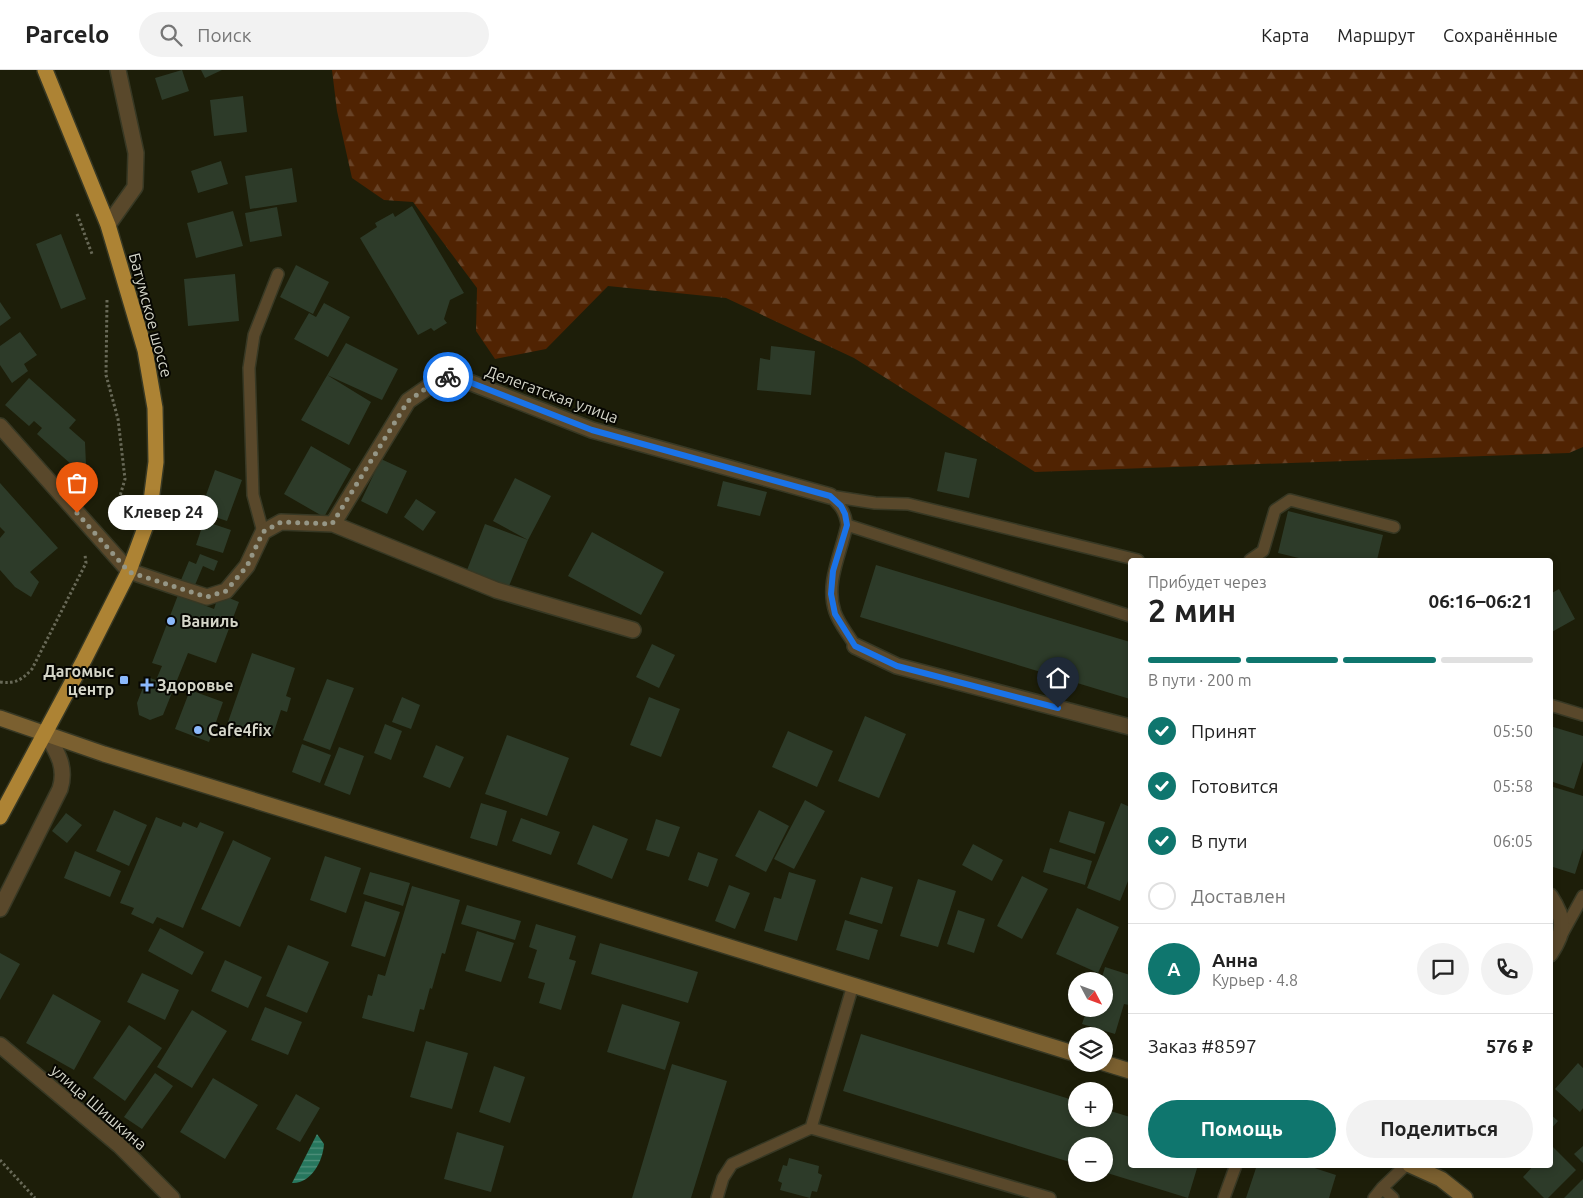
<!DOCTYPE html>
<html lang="ru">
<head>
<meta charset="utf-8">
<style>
	body { margin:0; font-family:Ubuntu,sans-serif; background:#f2f2f2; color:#222; height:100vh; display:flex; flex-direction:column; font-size:19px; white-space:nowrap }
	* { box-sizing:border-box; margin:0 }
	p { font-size:16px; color:#767676 }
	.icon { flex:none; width:28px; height:28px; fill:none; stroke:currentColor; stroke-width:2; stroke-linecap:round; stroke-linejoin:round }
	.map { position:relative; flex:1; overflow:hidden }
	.drawer { position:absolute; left:1128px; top:488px; width:425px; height:610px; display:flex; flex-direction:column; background:#fff; border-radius:5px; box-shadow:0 2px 8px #0003 }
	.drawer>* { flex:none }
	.needle { width:32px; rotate:131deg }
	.buttons { position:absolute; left:1068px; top:902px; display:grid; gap:10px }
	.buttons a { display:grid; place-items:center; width:45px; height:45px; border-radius:50%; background:#fff; box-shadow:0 2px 8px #0003; font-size:25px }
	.pin { position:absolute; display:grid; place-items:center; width:42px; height:42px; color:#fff; margin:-51px -21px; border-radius:50% 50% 50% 0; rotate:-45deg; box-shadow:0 0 5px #0007 }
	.pin .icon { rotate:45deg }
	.courier { position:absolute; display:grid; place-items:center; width:50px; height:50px; margin:-25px; border:4px solid #1a73e8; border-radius:50%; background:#fff; color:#222; box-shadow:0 1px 6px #0007 }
	.bubble { position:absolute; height:35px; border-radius:18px; background:#fff; box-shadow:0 2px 8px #0003; font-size:16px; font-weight:700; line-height:35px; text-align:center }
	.head em { font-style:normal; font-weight:700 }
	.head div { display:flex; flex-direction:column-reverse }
	.head { display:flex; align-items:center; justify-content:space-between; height:85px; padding:0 20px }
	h1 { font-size:32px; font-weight:700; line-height:38px }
	.bar { display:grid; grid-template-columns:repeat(4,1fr); gap:8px 5px; align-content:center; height:60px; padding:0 20px }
	.bar i { height:6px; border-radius:4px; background:#e0e0e0 }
	.bar .active { background:#0f766e }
	.bar p { grid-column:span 4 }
	.line { display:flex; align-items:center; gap:12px; padding:0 20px; border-top:1px solid #e0e0e0 }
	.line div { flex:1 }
	.round { display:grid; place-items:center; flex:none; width:52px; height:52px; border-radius:26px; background:#f2f2f2 }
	ol { padding:0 20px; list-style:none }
	li { display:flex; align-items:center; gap:15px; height:55px }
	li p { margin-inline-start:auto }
	li .icon { padding:5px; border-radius:50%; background:#0f766e; color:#fff; stroke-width:4 }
	li:last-child { color:#767676 }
	li i { width:28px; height:28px; border:2px solid #e0e0e0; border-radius:50% }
	.primary-button { display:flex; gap:10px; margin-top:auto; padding:10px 20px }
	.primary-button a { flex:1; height:58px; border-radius:30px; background:#0f766e; color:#fff; font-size:20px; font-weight:700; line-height:58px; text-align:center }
	.primary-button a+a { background:#f2f2f2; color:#222 }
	header { display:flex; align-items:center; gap:30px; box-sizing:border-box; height:70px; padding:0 25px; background:#fff; border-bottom:1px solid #e0e0e0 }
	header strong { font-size:24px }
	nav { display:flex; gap:28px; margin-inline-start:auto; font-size:18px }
	.search { width:350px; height:45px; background:#f2f2f2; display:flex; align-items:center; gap:12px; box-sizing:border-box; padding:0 18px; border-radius:28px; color:#767676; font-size:19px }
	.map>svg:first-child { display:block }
	.forest { fill:url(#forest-firs) }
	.water { fill:url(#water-rules) }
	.building { fill:#2d3b29 }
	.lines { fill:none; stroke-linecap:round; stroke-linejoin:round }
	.lane-casing { stroke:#373824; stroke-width:14 }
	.street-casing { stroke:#373824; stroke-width:18 }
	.secondary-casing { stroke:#373824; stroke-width:18 }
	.highway-casing { stroke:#373824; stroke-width:18 }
	.path { stroke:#686957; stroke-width:3; stroke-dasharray:2.5 2.5; stroke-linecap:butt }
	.lane { stroke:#59482b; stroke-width:11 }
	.street { stroke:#59482b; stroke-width:15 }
	.secondary { stroke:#7b6030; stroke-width:15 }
	.highway { stroke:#ad8334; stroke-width:15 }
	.done { stroke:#959686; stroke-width:5; stroke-dasharray:0 9 }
	.route { stroke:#1a73e8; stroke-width:6 }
	.poi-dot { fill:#8bb9fc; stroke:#070702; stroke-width:2 }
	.labels { text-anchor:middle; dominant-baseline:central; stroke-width:4; stroke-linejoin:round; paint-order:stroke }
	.street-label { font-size:16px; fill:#d5d6c9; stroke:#070702 }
	.poi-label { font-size:16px; font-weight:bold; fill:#d5d6c9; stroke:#070702; text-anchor:start }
</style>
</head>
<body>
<header>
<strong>Parcelo</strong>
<div class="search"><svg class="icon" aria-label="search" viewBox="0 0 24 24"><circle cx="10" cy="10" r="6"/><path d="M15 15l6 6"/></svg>Поиск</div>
<nav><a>Карта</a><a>Маршрут</a><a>Сохранённые</a></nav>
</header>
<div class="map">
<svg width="1583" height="1128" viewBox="0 0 1583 1128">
	<defs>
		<pattern id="forest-firs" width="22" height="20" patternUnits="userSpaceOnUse" patternTransform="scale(1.25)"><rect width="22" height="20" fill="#502302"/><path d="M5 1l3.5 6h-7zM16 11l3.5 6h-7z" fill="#684226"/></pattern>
		<pattern id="water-rules" width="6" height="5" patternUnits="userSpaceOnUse" patternTransform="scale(1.25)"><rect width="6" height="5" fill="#27775e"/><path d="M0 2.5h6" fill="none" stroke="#50907b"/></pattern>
	</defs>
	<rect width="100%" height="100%" fill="#1d1e09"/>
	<path class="forest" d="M332,0H1583V377L1569,383L1035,402L854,288L726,228L608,216L546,279L495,289L476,261L477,218L413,132L384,130L352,108L337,41Z"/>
	<path class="water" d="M317,1064L324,1074C323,1091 311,1114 292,1113Z"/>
	<path class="building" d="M182,0L189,21L162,30L155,8Z
		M201,0H222L205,8Z
		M243,26L247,62L214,66L210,30Z
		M221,91L228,114L198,123L191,101Z
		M292,98L297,132L250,139L245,106Z
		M412,136L464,223L450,230L444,249L447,253L434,261L431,258L418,265L360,168L377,157L375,153L393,143L395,147Z
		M277,137L282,166L250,172L245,143Z
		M233,141L243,176L196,188L187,153Z
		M61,164L86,229L61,239L36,174Z
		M296,195L329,212L313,244L280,227Z
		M235,204L239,251L188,256L184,209Z
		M0,232L11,248L0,256Z
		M324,233L350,247L328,287L294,269L309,243L316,247Z
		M20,262L37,285L24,294L28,301L12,313L0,295V276Z
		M346,273L398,299L382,330L327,305L371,332L349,375L301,350Z
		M771,276L815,281L811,325L757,320L760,288L770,290Z
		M29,308L76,350L69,358L85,372L86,395L80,402L37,364L42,358L34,351L29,356L5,335Z
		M311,376L351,399L324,447L284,424Z
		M945,382L977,389L969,428L937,421Z
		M381,389L407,401L387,444L361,431Z
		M215,400L242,410L227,451L200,442Z
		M515,408L551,426L528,470L493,451Z
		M723,411L767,422L760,446L717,436Z
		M0,413L58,478L30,502L39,512L31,527L15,517L0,500V468L5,462L0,457Z
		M416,429L436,442L423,461L404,447Z
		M1288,441L1383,465L1377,490H1307L1278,483Z
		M204,451L231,460L223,483L196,475Z
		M485,454L528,470L509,516L467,500Z
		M592,462L664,502L641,545L568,506Z
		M200,484L218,491L214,501L203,496L195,515L181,510L189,491L196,494Z
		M876,495L1130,572V629L860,547Z
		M1559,519L1575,549L1550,563V524Z
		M219,524L239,532L216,593L188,583L163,645L150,650L139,645L137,633L147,607L156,610L162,596L152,593L178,525L214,539Z
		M652,574L675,585L659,618L636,607Z
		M252,583L295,598L286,626L291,628L287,642L281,640L272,668L259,663L250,665L243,657L228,652Z
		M327,609L354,618L330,680L303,670Z
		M190,620L223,632L209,672L175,659Z
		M402,627L420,635L411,659L392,652Z
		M649,627L680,639L661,687L630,675Z
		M865,646L906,664L879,728L838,711Z
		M385,654L402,661L391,690L374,683Z
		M1550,656L1583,666V691L1574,719L1550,711Z
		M788,661L833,681L817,717L772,697Z
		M507,665L569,688L547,746L485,724Z
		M302,674L331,685L320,713L292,702Z
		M436,675L464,687L450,718L423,707Z
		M339,677L364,686L350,725L324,715Z
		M1550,716L1583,726V779L1575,804L1550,796Z
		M805,730L825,741L794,799L774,789Z
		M481,733L507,741L497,776L470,768Z
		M1121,733L1130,737V806L1120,831L1087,818Z
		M114,740L147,755L129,796L96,781Z
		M759,740L789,756L766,802L735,786Z
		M1069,741L1105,752L1095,784L1059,772Z
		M66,743L82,755L67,773L52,761Z
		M156,747L181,757L183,752L197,758L200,752L224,762L183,858L157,847L153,854L131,844L134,838L120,833Z
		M521,748L560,762L551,785L512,771Z
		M656,749L680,757L669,787L646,780Z
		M593,755L628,769L612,809L577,794Z
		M233,770L271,788L240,857L201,839Z
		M973,774L1003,790L992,811L962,795Z
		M1050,778L1092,791L1085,815L1043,802Z
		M75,781L121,801L110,827L64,808Z
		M698,782L718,789L708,817L688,810Z
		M325,786L361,798L346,843L310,830Z
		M370,802L410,813L403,836L363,824Z
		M789,802L816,810L797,871L764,861L774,827L781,829Z
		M1022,806L1048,819L1022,869L997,856Z
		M861,807L893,817L882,854L849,844Z
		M918,809L956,821L938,877L900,866Z
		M729,815L750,823L735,859L715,851Z
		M412,816L460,830L445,884L442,883L432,919L430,918L424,940L420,939L414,962L362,948L368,925L372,926L378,904L385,906Z
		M365,831L400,842L385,887L351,876Z
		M467,835L521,851L515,870L461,854Z
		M1077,838L1119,857L1098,903L1056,884Z
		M958,840L985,849L974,883L947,874Z
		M845,850L878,860L869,890L836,880Z
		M536,854L576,866L569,889L576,891L561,940L539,933L545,913L528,908L537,880L529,877Z
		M160,858L204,882L192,905L148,881Z
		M477,861L514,873L501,912L465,901Z
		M600,873L698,902L688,933L591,904Z
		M288,875L329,892L307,943L266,926Z
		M0,883L20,894L0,930Z
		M225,890L262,907L248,938L211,921Z
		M1105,897L1130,905V930L1129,935L1124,934L1115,964L1082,954L1087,939H1104V911H1101Z
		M142,903L179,920L165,950L127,932Z
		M53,924L101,951L74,1000L26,973Z
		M622,934L680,952L665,1000L607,982Z
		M265,937L302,952L288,985L251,970Z
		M192,940L227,961L192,1018L157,997Z
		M129,955L162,978L125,1031L93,1008Z
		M861,964L1076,1031V1049H1104V1039L1130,1047V1095H1198L1188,1128L1104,1102V1076H1076V1094L843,1021Z
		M426,971L468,983L452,1039L410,1027Z
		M1578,993L1583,998V1038L1580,1042L1555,1019Z
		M672,994L727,1011L691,1128H632Z
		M494,996L525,1007L510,1053L479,1042Z
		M155,1003L173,1016L142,1059L124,1047Z
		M213,1008L258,1035L225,1089L180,1062Z
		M296,1024L320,1038L300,1072L276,1059Z
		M1550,1044L1558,1051L1550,1060Z
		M457,1062L504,1076L491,1122L444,1109Z
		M1583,1076V1093L1574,1084Z
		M1553,1077L1576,1100L1548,1128H1544L1523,1107L1534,1095H1550V1079Z
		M789,1088L819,1096L818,1103L822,1105L817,1122L812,1121L810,1128L780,1120L782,1113L778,1111L783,1095L787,1096Z
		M1257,1095H1305L1336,1105L1329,1128H1246Z
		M1583,1109V1128H1564Z"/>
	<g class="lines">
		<g class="lane-casing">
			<path id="lane" d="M847,455C845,441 840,435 830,426L875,433L908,434L1138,490
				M263,462L253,425L249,298L254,265L278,204
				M1250,490L1263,481L1275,440L1290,430L1394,457
				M855,576C849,565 839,554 835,542C825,513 841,484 847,455L1130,546
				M1550,635L1583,645
				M1562,864L1583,826
				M853,915L811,1058L1050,1128
				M717,1128L723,1108L732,1094L811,1058
				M1224,1128L1236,1095
				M1374,1128L1382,1118
				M1393,1128L1382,1118L1406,1095"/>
		</g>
		<g class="street-casing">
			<path id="street" d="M108,155L135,117L136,83L118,0
				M0,356L129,501L170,515L207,527L226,521L247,496L263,462L281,452L333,454L496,520L633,560
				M333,454L408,331L444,306L464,310L592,360L830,426
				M855,576L897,596L1130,657
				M1550,826C1565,849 1566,860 1550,884
				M0,839L60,719C67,697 57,682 46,663
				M0,975L119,1075L172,1128"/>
		</g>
		<g class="secondary-casing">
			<path id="secondary" d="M0,648L104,684L1076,984
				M1104,993L1130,1001
				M1410,1095L1441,1109L1465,1128"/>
		</g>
		<g class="highway-casing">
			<path id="highway" d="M0,747L84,590L129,501L149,447L156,392L155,338L145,280L108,155L45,0"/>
		</g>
		<path class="path" d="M77,144L92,184
			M107,230L106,305L118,349L125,409L112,453
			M0,612C15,614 22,610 32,599L86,493L85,485
			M0,1090L35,1128"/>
		<use href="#lane" class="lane"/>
		<use href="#street" class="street"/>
		<use href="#secondary" class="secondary"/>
		<use href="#highway" class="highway"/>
	</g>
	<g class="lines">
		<path class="done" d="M77,443L129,502L207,527L226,521L247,496L263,462L281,452L332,454L408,331L444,306L448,307"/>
		<path class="route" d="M448,307L464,310L592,360L830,426L841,436L845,444L847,455L833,501L831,524L835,544L855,576L897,596L1058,638"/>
	</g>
	<g class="poi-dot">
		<circle cx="171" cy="551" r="5"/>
		<rect x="119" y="605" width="10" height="10" rx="2.5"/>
		<path d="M144.5 607.5h5v5h5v5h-5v5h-5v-5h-5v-5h5z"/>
		<circle cx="198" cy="660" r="5"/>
	</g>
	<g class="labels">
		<g class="street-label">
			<text transform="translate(151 245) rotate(75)">Батумское шоссе</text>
			<text transform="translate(552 324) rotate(20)">Делегатская улица</text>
			<text transform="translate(99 1037) rotate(41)">улица Шишкина</text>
		</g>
		<g class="poi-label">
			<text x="181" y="551">Ваниль</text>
			<text x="114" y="601" text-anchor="end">Дагомыс<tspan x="114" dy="18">центр</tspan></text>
			<text x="157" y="615">Здоровье</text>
			<text x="208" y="660">Cafe4fix</text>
		</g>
	</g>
</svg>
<div class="buttons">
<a><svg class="needle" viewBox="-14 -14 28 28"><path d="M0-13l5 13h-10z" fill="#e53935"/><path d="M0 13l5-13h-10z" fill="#767676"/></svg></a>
<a><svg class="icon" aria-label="layers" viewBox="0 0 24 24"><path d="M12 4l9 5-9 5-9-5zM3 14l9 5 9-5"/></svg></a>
<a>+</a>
<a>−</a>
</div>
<div class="pin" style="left:77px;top:443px;background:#ea580c"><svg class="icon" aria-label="bag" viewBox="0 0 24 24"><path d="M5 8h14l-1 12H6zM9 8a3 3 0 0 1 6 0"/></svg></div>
<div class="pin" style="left:1058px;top:638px;background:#1f2937"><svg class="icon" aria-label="home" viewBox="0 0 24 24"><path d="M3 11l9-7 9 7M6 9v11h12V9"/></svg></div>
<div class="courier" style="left:448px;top:307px"><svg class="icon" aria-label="bike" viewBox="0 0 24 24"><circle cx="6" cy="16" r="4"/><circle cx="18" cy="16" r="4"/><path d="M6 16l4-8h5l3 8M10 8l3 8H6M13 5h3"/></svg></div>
<div class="bubble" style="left:108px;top:425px;width:110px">Клевер 24</div>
<section class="drawer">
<div class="head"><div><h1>2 мин</h1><p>Прибудет через</p></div><em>06:16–06:21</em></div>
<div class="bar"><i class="active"></i><i class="active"></i><i class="active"></i><i></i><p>В пути · 200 m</p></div>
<ol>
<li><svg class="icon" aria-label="check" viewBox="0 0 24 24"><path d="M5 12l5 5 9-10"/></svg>Принят<p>05:50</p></li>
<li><svg class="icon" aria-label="check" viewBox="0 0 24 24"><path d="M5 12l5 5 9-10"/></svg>Готовится<p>05:58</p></li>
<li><svg class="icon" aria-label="check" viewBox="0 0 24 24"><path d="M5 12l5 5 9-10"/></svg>В пути<p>06:05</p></li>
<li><i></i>Доставлен</li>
</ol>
<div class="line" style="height:90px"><b class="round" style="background:#0f766e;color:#fff">А</b><div><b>Анна</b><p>Курьер · 4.8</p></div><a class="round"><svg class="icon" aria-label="chat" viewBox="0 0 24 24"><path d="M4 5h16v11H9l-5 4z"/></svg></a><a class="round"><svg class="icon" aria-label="phone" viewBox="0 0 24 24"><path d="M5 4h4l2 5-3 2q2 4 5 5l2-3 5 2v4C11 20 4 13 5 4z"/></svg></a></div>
<div class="line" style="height:65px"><div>Заказ #8597</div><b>576 ₽</b></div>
<div class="primary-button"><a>Помощь</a><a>Поделиться</a></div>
</section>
</div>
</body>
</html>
